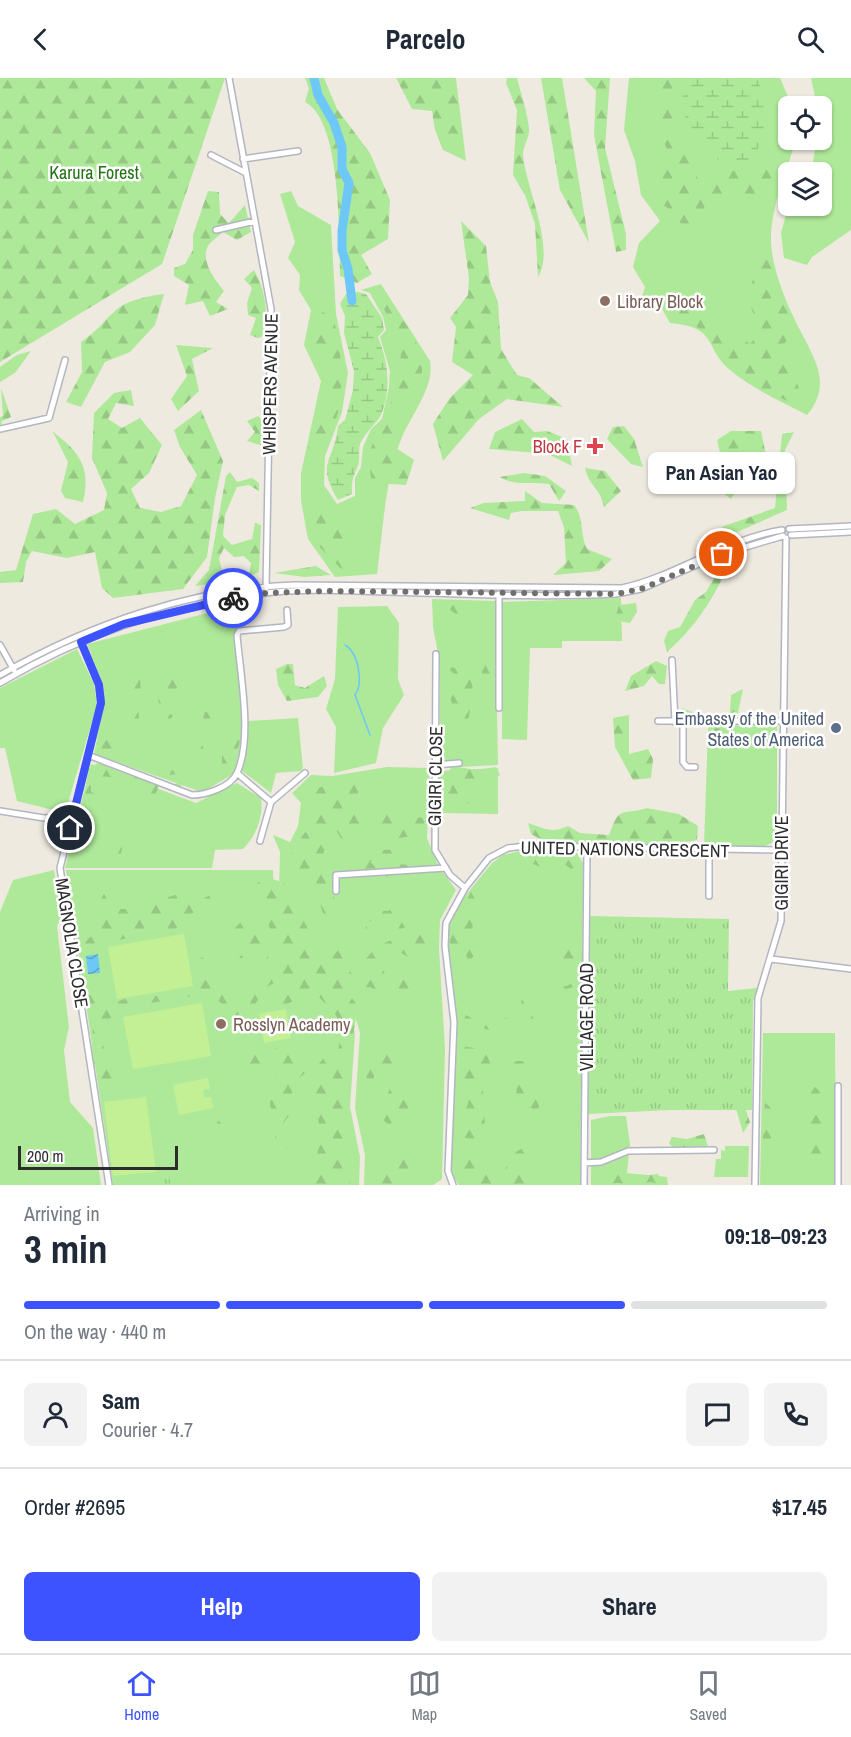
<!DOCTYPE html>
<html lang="en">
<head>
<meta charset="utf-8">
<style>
	body { margin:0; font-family:"Archivo Narrow",sans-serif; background:#f2f2f3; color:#1f2937; height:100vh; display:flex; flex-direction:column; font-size:22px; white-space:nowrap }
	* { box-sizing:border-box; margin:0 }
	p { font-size:20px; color:#747a83 }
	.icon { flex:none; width:33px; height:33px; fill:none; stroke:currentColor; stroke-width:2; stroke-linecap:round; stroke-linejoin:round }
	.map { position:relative; height:1107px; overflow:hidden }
	.sheet { display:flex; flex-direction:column; background:#fff; flex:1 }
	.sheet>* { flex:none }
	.tools { position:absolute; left:778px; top:18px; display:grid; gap:12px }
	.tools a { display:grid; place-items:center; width:54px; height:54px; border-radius:9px; background:#fff; box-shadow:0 2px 4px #0004; font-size:30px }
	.scale { position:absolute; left:18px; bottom:15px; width:160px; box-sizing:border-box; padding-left:6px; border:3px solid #2d2d2d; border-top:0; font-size:16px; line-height:21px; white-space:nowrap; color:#2d2d2d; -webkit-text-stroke:4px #fff; paint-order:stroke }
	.pin { position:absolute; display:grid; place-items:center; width:51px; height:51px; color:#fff; margin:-26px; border:3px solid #fff; border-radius:50%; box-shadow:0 2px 6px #0007 }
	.courier { position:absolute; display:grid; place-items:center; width:60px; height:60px; margin:-30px; border:4px solid #3d53ff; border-radius:50%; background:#fff; color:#222; box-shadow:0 2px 8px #0007 }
	.bubble { position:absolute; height:42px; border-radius:9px; background:#fff; box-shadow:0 2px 4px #0004; font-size:20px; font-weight:800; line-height:42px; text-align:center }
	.headline em { font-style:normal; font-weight:800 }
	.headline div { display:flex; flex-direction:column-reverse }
	.headline { display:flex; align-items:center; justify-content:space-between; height:102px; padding:0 24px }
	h1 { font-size:39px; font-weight:800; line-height:45px }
	.bar { display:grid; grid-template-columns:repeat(4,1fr); gap:9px 6px; align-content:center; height:72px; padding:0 24px }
	.bar i { height:8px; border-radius:4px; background:#e0e1e3 }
	.bar .on { background:#3d53ff }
	.bar p { grid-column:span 4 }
	.line { display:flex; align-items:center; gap:15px; padding:0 24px; border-top:2px solid #e0e1e3 }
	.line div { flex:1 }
	.round { display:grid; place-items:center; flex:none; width:63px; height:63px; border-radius:9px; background:#f2f2f3 }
	.action { display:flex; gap:12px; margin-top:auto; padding:12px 24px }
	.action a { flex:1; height:69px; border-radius:9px; background:#3d53ff; color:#fff; font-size:24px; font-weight:800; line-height:69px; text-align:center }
	.action a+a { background:#f2f2f3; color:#1f2937 }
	header { display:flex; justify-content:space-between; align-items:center; height:78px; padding:0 24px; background:#fff; font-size:27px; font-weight:800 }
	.tabs { display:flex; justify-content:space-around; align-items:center; height:84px; border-top:2px solid #e0e1e3; background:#fff; font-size:16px; color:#747a83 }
	.tabs a { display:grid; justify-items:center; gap:3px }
	.tabs .on { color:#3d53ff }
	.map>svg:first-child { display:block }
	.grass { fill:#aee999 }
	.forest { fill:url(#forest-firs) }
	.wetland { fill:url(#wetland-marsh) }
	.park { fill:url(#park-tufts) }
	.pitch { fill:#c3f095 }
	.water { fill:url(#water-waves) }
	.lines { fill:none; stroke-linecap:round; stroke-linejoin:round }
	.stream { stroke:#6dc8f7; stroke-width:1.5 }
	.river { stroke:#6dc8f7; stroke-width:9 }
	.minor-casing { stroke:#b3b5c2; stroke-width:8 }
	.minor { stroke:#fff; stroke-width:5 }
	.done { stroke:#716f6c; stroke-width:6; stroke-dasharray:0 10.8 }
	.route { stroke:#3d53ff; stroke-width:8 }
	.education-dot { fill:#8d6e63; stroke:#fff; stroke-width:2 }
	.health-dot { fill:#e0444e; stroke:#fff; stroke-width:2 }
	.service-dot { fill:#5c6f8a; stroke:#fff; stroke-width:2 }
	.labels { text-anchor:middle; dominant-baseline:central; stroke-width:5; stroke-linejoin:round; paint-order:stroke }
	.park-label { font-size:18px; fill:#227216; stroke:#fff }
	.education-label { font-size:18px; fill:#785e54; stroke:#fff; text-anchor:start }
	.street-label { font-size:18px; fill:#2d2d2d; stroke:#fff }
	.health-label { font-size:18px; fill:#be3a42; stroke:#fff; text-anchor:end }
	.service-label { font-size:18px; fill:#4e5e75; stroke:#fff; text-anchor:end }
</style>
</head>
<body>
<header><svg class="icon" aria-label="back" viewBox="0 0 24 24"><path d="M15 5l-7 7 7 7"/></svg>Parcelo<svg class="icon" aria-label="search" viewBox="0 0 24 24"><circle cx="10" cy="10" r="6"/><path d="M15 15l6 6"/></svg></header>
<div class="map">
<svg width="851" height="1107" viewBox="0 0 851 1107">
	<defs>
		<pattern id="forest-firs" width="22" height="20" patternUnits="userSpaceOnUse" patternTransform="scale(1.5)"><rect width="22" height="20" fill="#aee999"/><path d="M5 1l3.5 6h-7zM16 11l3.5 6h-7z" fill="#96c884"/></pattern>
		<pattern id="wetland-marsh" width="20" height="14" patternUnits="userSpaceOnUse" patternTransform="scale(1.5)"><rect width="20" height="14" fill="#aee999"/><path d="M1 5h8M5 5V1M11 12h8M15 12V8" fill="none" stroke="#96c884"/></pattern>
		<pattern id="park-tufts" width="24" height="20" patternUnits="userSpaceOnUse" patternTransform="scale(1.5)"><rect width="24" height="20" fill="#aee999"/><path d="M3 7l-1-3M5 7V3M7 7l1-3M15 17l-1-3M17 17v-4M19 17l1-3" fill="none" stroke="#96c884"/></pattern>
		<pattern id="water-waves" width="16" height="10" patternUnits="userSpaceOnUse" patternTransform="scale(1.5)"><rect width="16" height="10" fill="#6dc8f7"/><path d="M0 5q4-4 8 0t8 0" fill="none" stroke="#5aa3c8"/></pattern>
	</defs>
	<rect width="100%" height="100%" fill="#efeae0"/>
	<path class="grass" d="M629,0H780L792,28H789V62H794L793,71C784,101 770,133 771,165C773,192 784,220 796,244C811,276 835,304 807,337C780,323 752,311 729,291C704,269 718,249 670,245L661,229L640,224L645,209L633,189L639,165L660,143L641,117L635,83L624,52Z
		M811,0H851V152L812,179L807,187L784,180L781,155L789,126L822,128V94H811L817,62H822V28H817Z
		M291,113L298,128L331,147L336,236L348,295L342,334L325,378L324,407L337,426L355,418V400L361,389L363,369L371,351L382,341L389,309L390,293L380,259L386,252L383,239L370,215L361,212L381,206L430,283C435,308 412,336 402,359C385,399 383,453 377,496L335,499L308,461L301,423V395L321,303L304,267L311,232L299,212L300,197L288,180L295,164L280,116Z
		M621,520L622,563H562V570H530L527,662L502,661V524Z
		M432,521L495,523L498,687L440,690V586L433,549Z
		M235,528L242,657L235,695L206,712H196L94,676L103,630L104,609L87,566Z
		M387,528L399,545L398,601L404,617L383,650L376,685L334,695L336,649L326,631L335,601L338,529Z
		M77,571L94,606L97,627L65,735L17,723L5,670H0V610Z
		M298,640L303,690L301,693L276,695L271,715L242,693L248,643Z
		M743,647L777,648V762L765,768H704L708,649Z
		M91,686L196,725L237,705L261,720C264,738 256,758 243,771L215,772L212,790H65Z
		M387,689L430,690L427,760L438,787L456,812L440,842L439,870L445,971L442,1101L433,1107H364L365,1077L355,1030L360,955L354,934L309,868L279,812L280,774L273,757L290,764L298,748L301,725L292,715L311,697L332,698Z
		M498,690V736L438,735L439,693Z
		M520,773L577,775L583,785L580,1107H459L450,1094L457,943L446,853L461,823L492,785L503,777Z
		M54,792L62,838L57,848L69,949L64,972L70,1024L93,1050L101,1107H0V834L13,802Z
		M66,792H273L274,815L350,937L355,956L350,1029L360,1079L359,1107H113Z
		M763,955H835L836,1107H760Z
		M610,1038H626L630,1066L627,1095L667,1099L668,1107H591V1042Z
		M725,1068H749L748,1099H714L716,1081H721V1072L725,1073Z"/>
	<path class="forest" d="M0,0H225L162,186L0,284Z
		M305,0H324L337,31L370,75L390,122L388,161L361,177L372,196L357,205L340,198C339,160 342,43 305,24L309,10Z
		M396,0H456L466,83L443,72L435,52L432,33L412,31Z
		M507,0H517C521,16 527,33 529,50C530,59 523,68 523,77C526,110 556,171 538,199L535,146L525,117L513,97L517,32L506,5Z
		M541,0H562L589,165L560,112Z
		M584,0H610L605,70L626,156V172L616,174L594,57L596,13Z
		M662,0H683L677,25L680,43L676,54L690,79L701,110L713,103L720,92L739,93L766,88L776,97L773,116L759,129L721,117L706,121L701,145L692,152L677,143L672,133L663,127L655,113L651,92L671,80C657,52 655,31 662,0Z
		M208,113L219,114L220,136L229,145L245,127L251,154L237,162L223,154C219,158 211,163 208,168C200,183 215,202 224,213L216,224L228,231L210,238L203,223L185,227L189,207L174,198V190L185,186L193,172V157Z
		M461,143L486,168L490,204L498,224L501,271L517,297L529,300L563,329L507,321L479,341L443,383L433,346L449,321L473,297L452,284L456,249L450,240L468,217L469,200Z
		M765,177L772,186L794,255L783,267L801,316L791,325C770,315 746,306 730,289C707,267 714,247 674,243L670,238L671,226L695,229L705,241L723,248L750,266L761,253C744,216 746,214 765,177Z
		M254,192C266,212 267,235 267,257L258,260L250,257L256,240L248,237L247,225L252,210L244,201Z
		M374,210C398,233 431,269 420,304C418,311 409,316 405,322C394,338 394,352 396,370L414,382L406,407L372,405L368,381L376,354L388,334L396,310L401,276L393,250Z
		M164,216L155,247L130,274L105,284L81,329L66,324L82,294L81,264C97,253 102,245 115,233C126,222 149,218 164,216Z
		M322,234L333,238C343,279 348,327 326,365C320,375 312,383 305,391L310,360L334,328L329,291L308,267Z
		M176,267L213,270L192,281L199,313L178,333L171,321L187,298Z
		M31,273L15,295L0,304V289L17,277Z
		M1,310L11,339L2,343L0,354V339L3,338Z
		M131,312L134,328L116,325L108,341L122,350L140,340L162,367L149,395L131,411L140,430L161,434L181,428L197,397L180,369L174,352L201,332L223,383L215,420L207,479L183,511L113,520L102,510L95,474L67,480L32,473L26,484L23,504L0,505V494L16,492L33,436L56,431L75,446L104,432L107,415L92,380L94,335L114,315Z
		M258,338L263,343V368L247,363L255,354L247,343Z
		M522,341L534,354L547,353L567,361L572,388L548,376L489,371L495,354Z
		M624,348L634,361L643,389L631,386L607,361L613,349Z
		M731,353H761L766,377L757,399L742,392L740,384L733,386L737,411L731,421L717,410L723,388L717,362Z
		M53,354C80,374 91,390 83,424L65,420L61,413L68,384Z
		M794,354L785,372L787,432L719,462L697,468L724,448L775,430L782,356Z
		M585,390L605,393L621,413L604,429C601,411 589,408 585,390Z
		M230,394L237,404L252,400L259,405V413L249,407L237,409L225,437L223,458L232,467L252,461L255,445L261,447L259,494L249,498L251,485L244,478L234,479L224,470L219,480L222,493L232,501H244L195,508L209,492L226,398Z
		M524,395L545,398L566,413L559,423L549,406C533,404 513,408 500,399Z
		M525,413L542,425L574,427C585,442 579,453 587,471L612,481L599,493L553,497L566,485L564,449L558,433H522L511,435L509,442L470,430L484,425L525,423Z
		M330,432L352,468L343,493L313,462L305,435Z
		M316,488L331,497L305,499L274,495Z
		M726,492C712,524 693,551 667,574L664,563L668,553L680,549L695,522L706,514L714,500Z
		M444,525L474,527L477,537L470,539L462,534L457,537L449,531H437Z
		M636,525L637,534L630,545L623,544L616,537L619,527Z
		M227,567L233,576L234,594L222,570Z
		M451,576L466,582L482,580L492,600L483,597L478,586L445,584Z
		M382,577L380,622L385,634L375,637V578Z
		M656,583L667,588L665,606H659L652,598L644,608L625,613L631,598Z
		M287,586H293L295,607L305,610L324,598L327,608L318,619L287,623L278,607L276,591Z
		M447,589L469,591L474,617L466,650L457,643L448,612L456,598Z
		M138,593C145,609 135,627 140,645L150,649L152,653L138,655L134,652L131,632L134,627L132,620L128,618L130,614L120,602Z
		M172,595L176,599H191L195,603V610L180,607L165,620L168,636L173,637L167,649L163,647L157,615L170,602Z
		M743,611L735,649L747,654L733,660L741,671L734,678L715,674L718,659L712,648L681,640L682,630C698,637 712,640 730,634L731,617Z
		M222,632V637L210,643L200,662L204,672L227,670L216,678L201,680L186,661H170L173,657L198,658L205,634Z
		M629,637V676L648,671L653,681L651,700L633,702L615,669L613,640Z
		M103,647L105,659L121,668L119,678H108L100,674L99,659Z
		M235,650L241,660C235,680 230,695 210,705L222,689V678L228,672Z
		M758,651L773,654L768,663H748Z
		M173,682L182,689H189L191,698L180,709L174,707L181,703L185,695L170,697L167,689Z
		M98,685L159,708L155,717L137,718L134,728L123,738L121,732L136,710C127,700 104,696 91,700V714L103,718L93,719L91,724L84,729L88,691Z
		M452,688L477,692L496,689L500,697C489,703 476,702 467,708L462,706L463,718L469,725L460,729L443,731L438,724L451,712L444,702Z
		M359,694V712L353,732L425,740L422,756L383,763L368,749L348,754L347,770L333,747L318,791L328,802L338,831L326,844L316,814L293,805C283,773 300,766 314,740C318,733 316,720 316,711Z
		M647,730L679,736L698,748L697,762C661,770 560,776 531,756L528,745C544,750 551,756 568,748L580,755L609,757C620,726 621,738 647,730Z
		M113,733C121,748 126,765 119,782L111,777H104L102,769L112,765L110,742L105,735Z
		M403,771V779H387L370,784L375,788L398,786L421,788C399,801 372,801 348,795V785L358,784C370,770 386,772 403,771Z
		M556,778L577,782V791H571L561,783L545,791L531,785L526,790H518L521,780C536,778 540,782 556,778Z
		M267,799L284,805L307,849L315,871L358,928L348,988L337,977C346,940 337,936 311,912C299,918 292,926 278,929L288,915L274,905L260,913L258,922L248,936L236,920L262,900L277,893L283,880C271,855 262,833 257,805Z
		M97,804L113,831H148C160,820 182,812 198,816L201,822L210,817L224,825L215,829L206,827L191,836L185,846L172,852L119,862L90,871L83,866L103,847L84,812Z
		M479,811L481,819L475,821L472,828L475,835C471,848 471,858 482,867L469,884L465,875L455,874L450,868C451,842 461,836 471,814Z
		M397,826L395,835L405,849L394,856L383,857V848L375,843H366L368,856L360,863L350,853L358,837L371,832L388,833Z
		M239,831L250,833L251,847L232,861L231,854L241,844Z
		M409,854H424L432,859L433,877L412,881L390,869L378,880L385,896L396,897L410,888L417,911L427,910C408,922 388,921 370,909L351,911L329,882L338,872L348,868L358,876L348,890L356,902L368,896L365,882L376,869Z
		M251,856H263L269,884L268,891L259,879L239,880L248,869Z
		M563,869L571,871L576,877L574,891L578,906L559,916L552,910L557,906L567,908L572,905L560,892L567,883L561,881L558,874Z
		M196,878L204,880L223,907L233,912L234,927L242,942L238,953L233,937L217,921L199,917L132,928L112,938L105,948L102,961L106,981L113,994V1013L104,1012L92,980L93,940L87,909L103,928C110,926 117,923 125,921C145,917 188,920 202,904L191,880Z
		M517,904H523L533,940L537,943H522L519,934L522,921Z
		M460,926L466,937L473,941L487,936L492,942L508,940L511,949C482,958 486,946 466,946L463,954L467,965L455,964V937Z
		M279,967L292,969L294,987L305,995L293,1006L290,1036L283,1046L287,1069L278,1078L269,1019L279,1012L275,995L267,987H249L256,975L266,978Z
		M462,968L486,972L492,992L478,997L484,1017L485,1059L470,1061L462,1059L461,1041L468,1026L463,1003Z
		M377,975L399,977L414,982L393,991H375L373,1005L366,999L368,981Z
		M327,977L345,999L350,1107H308C326,1060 319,1042 310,995Z
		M517,983H525L528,986L524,990V1001L529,1013L536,1012L541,1021L538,1033L516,1024L517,1002L513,1001L512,990L508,987Z
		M812,1006L820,1014C816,1025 818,1032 827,1039L826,1069L829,1080L825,1086H819L815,1080L787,1069L784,1063C796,1061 803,1067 815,1063L818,1053L806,1049L802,1042L811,1036L806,1011Z
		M390,1009L411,1019L408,1032L415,1040H398L389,1047L381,1040Z
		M743,1024L750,1044L743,1055L735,1027Z
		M765,1025C786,1039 772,1057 766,1076L763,1067V1052L769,1047L764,1034Z
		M210,1036L227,1050L218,1053L216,1063L211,1061L213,1058L206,1042Z
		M704,1056L708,1068L673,1070L669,1065L672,1059L687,1061Z
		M542,1065L539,1072L527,1076L532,1100L526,1107H464L454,1090L462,1073H476L488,1089L504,1095C511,1074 520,1068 542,1065Z
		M406,1071L420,1078L408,1088L410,1107H382V1086L392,1075Z
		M617,1092H623L631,1099L658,1096L665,1107L651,1104L631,1107L617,1105L595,1107L596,1102Z"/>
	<path class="wetland" d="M688,0H757L765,22L763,38L767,53L753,81L738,84L719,83L711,73L693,60L680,25L688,8Z
		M358,214L366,216L382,240L384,252L378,259C388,284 392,311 381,337C377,345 365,354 360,366C358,374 361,382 357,390C353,399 351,404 352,416L338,422C315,384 334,385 338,348L345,342L353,312L354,293L344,255L345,238L340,226L346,216Z"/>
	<path class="park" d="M590,838L729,841L728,913L757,910L753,924L752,1032H671L588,1036Z
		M166,1093L172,1107H158L154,1098Z"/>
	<path class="pitch" d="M184,856L193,908L117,921L108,869Z
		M202,925L211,978L133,991L123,939Z
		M286,931L291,960L264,965L259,936Z
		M208,1000L210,1011L203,1012L204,1020L211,1019L213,1030L179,1037L173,1007Z
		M146,1019L156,1094L113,1098L104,1024Z"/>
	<path class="water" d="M98,876L100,895L88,896L86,878Z"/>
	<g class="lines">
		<path class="stream" d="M345,567C358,574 364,605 355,617L370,657"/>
		<path class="river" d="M314,0L318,17L334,45L342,69V91L349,105L342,153V172L348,191L352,223"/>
		<g class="minor-casing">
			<path id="minor" d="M229,0L271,231L266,510
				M211,77L246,95
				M243,81L298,73
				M216,152L255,143
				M0,351L49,340L65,282
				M789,451L851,448
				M791,457L851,454
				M499,516V630
				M80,561L99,607L101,625L60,790L109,1107
				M0,567L14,592
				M436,576L435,772L450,797L465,810
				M672,582L675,644
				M0,597C88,547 192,510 295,507L622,510C677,498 725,461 782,452
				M0,605C81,557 172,526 265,515C306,510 348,513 388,514C464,516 541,520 616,516L641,511L722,476L783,458
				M658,643H782
				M683,644V684L687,689H695
				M88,677L192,717C206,717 231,709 237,695C253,660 240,595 237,557L239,553L284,549L288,547L287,532
				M435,687L459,685
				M237,695L271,724L260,763
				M271,724L305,695
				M0,733L44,740L72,739
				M336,813V797L446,790
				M709,818V772
				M771,881L851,891
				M838,1008V1107
				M584,1085L601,1084L628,1073L714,1072
				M453,1107L448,1093L454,944L445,868L446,845L465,810L489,780L508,770L525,768L782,772
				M584,1107L587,770
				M755,1107L758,920L781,843L786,460"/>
		</g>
		<use href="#minor" class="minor"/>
	</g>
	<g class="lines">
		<path class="done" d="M233,520L267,515L324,513L616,516L641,511L722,476"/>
		<path class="route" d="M70,750L101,625L99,607L81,564L124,546L233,520"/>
	</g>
	<g class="education-dot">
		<circle cx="605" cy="223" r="6"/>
		<circle cx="221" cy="946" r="6"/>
	</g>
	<path class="health-dot" d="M592 359h6v6h6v6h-6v6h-6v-6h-6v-6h6z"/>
	<circle class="service-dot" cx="836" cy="650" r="6"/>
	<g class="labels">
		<g class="park-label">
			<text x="94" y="94">Karura Forest</text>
		</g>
		<g class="education-label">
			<text x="617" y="223">Library Block</text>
			<text x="233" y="946">Rosslyn Academy</text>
		</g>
		<g class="street-label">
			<text transform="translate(270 306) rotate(-89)">WHISPERS AVENUE</text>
			<text transform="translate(435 698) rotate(-89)">GIGIRI CLOSE</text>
			<text transform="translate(625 771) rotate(1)">UNITED NATIONS CRESCENT</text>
			<text transform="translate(781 785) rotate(-90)">GIGIRI DRIVE</text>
			<text transform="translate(72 865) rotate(81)">MAGNOLIA CLOSE</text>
			<text transform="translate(586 939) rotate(-90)">VILLAGE ROAD</text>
		</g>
		<g class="health-label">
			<text x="582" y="368">Block F</text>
		</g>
		<g class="service-label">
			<text x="824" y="640">Embassy of the United<tspan x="824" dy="21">States of America</tspan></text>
		</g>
	</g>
</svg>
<div class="tools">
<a><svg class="icon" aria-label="locate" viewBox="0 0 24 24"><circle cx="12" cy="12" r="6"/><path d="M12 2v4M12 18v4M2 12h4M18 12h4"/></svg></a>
<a><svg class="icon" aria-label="layers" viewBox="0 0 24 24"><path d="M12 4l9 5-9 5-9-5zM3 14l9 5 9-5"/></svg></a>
</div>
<div class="scale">200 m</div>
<div class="pin" style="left:722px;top:476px;background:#ea580c"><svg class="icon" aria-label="bag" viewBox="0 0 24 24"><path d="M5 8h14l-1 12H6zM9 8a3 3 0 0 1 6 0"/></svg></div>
<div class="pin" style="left:70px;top:750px;background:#1f2937"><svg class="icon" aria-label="home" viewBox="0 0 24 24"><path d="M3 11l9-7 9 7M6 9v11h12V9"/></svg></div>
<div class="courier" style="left:233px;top:520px"><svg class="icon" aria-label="bike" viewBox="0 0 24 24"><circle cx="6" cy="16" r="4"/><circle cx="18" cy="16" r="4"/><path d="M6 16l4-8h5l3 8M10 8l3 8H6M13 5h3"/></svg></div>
<div class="bubble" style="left:648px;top:374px;width:147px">Pan Asian Yao</div>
</div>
<section class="sheet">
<div class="headline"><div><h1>3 min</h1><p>Arriving in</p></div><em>09:18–09:23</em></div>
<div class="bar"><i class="on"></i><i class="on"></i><i class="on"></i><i></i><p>On the way · 440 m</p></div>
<div class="line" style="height:108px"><a class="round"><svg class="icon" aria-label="person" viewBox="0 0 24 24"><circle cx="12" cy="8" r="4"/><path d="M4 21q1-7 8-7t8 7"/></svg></a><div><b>Sam</b><p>Courier · 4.7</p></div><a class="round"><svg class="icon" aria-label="chat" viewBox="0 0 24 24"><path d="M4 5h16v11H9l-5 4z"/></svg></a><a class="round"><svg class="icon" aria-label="phone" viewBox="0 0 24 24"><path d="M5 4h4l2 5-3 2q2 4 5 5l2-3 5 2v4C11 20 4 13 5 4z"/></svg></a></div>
<div class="line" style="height:78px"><div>Order #2695</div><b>$17.45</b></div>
<div class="action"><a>Help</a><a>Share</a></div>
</section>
<nav class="tabs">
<a class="on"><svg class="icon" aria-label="home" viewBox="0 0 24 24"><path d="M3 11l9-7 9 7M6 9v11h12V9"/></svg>Home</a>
<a><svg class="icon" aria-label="map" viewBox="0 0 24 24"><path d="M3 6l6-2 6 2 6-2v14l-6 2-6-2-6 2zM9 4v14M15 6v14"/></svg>Map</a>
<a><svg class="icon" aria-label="saved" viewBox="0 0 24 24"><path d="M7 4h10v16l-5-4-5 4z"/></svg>Saved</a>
</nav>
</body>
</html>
